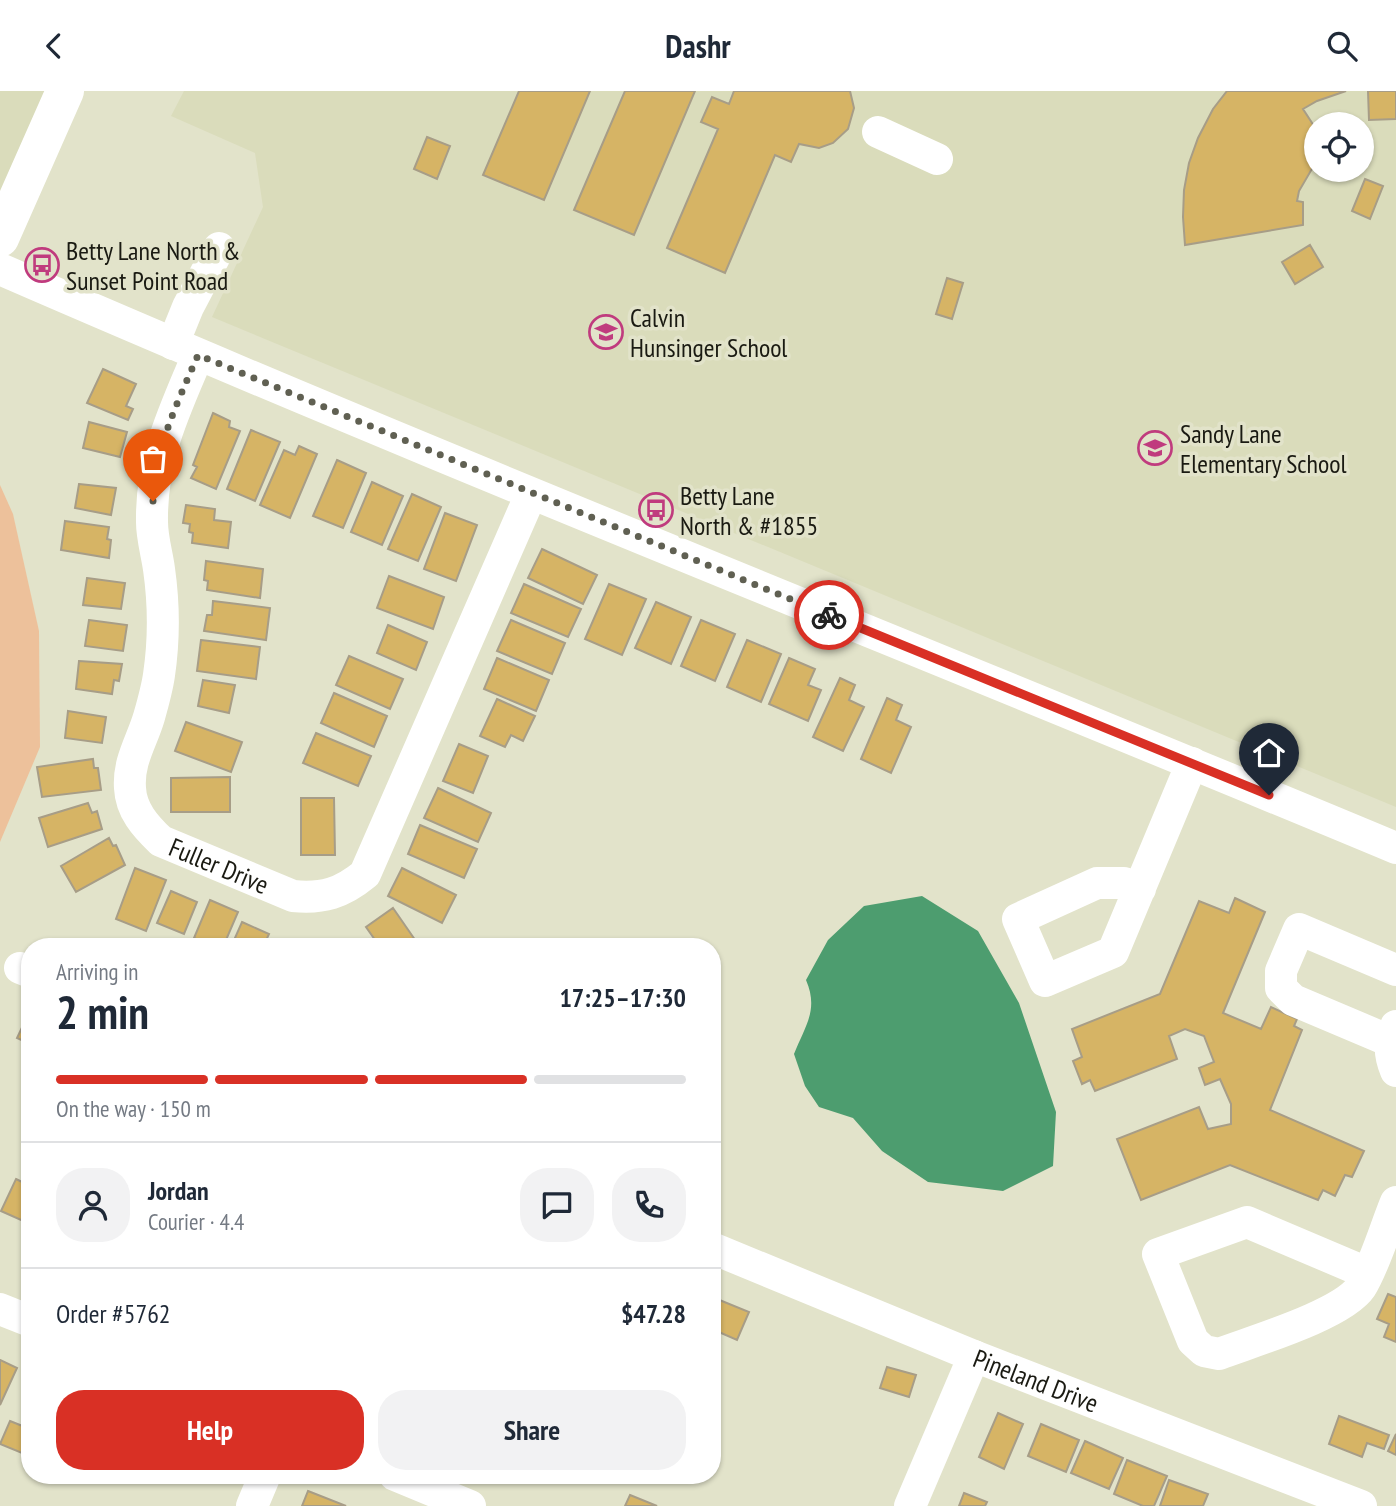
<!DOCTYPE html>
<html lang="en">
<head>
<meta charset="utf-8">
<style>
	body { margin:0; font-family:"PT Sans Narrow",sans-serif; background:#f2f2f3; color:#1f2937; height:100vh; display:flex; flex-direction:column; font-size:26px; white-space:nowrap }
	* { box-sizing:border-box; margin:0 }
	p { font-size:23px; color:#747a83 }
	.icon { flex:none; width:38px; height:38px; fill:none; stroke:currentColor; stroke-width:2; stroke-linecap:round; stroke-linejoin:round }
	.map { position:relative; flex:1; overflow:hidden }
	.panel { position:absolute; left:21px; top:847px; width:700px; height:546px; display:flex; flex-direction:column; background:#fff; border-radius:28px; box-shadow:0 2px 5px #0004 }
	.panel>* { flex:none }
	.tools { position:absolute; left:1304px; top:21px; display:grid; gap:14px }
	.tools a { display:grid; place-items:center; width:70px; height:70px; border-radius:50%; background:#fff; box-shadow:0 2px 5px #0004; font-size:35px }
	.pin { position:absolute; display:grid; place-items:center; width:60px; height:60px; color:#fff; margin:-72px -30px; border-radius:50% 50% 50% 0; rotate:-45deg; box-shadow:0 0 7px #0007 }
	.pin .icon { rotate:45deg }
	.courier { position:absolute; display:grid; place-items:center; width:70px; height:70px; margin:-35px; border:5px solid #d93025; border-radius:50%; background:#fff; color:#222; box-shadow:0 2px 9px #0007 }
	.headline em { font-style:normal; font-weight:700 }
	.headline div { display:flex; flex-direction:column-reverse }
	.headline { display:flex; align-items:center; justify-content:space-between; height:119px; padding:0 35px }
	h1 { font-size:46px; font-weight:700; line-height:52px }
	.bar { display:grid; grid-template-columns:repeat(4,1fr); gap:10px 7px; align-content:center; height:84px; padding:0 35px }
	.bar i { height:9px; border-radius:5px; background:#e0e1e3 }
	.bar .selected { background:#d93025 }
	.bar p { grid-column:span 4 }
	.line { display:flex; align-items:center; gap:18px; padding:0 35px; border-top:2px solid #e0e1e3 }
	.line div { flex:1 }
	.round { display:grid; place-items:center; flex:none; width:74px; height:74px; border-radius:28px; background:#f2f2f3 }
	.primary-button { display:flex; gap:14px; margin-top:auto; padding:14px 35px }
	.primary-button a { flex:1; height:80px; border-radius:28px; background:#d93025; color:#fff; font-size:28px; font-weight:700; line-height:80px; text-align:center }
	.primary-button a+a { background:#f2f2f3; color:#1f2937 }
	header { display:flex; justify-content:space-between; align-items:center; height:91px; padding:0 35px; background:#fff; font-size:32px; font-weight:700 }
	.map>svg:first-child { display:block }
	.built { fill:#dadcbb; fill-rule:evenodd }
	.green { fill:#edc19b }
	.water { fill:#4d9d6f }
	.building { fill:#d6b465; stroke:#a79d87; stroke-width:2 }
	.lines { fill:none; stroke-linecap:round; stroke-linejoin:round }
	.minor { stroke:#fff; stroke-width:32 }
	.major { stroke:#fff; stroke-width:38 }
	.done { stroke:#606052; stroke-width:7; stroke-dasharray:0 12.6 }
	.route { stroke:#d93025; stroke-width:9 }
	.labels { text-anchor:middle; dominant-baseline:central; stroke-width:7; stroke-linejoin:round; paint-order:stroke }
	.poi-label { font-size:26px; fill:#1a1a12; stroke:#e2e3ca; text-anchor:start }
	.street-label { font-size:26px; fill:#1a1a12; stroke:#e2e3ca }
</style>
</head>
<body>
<header><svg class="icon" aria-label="back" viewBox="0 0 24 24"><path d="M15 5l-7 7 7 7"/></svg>Dashr<svg class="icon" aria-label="search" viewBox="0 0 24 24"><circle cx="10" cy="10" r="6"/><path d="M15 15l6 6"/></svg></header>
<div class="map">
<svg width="1396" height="1415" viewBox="0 0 1396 1415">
	<rect width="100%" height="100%" fill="#e2e3ca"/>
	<path class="built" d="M0,0H52L0,112Z
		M184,0H1396V716L212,226L263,116L255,62L171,25ZM1316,33H1362V79H1316Z"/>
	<path class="green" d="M0,394L13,423L39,540L40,656L0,751Z"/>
	<path class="water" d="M922,805L978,840L1019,912L1056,1021L1053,1075L1003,1100L928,1091L882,1060L853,1027L819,1016L805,995L794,963C805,935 819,919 806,889L828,849L864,815Z"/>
	<path class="building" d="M519,0H590L544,109L483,84Z
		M625,0H695L634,144L574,119Z
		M734,0H850L854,17L848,38L833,52L819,57L799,53L791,71L775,64L725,182L667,157L718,38L701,31L712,6L729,13Z
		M1227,0H1346L1317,10L1303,18L1316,38V79H1318L1317,80L1313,76L1299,100L1297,110L1303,111V134L1185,154L1183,126L1184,99L1189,72L1198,47L1213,18Z
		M1368,0H1396V28L1369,29Z
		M427,46L450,55L437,88L414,78Z
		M1365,88L1383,95L1370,128L1352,120Z
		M1310,154L1323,176L1295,193L1282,171Z
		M947,187L963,192L952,228L936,223Z
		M103,278L136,293L126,315L133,318L128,329L87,312Z
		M213,322L230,330L229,336L240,340L216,398L191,387L197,376L193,374Z
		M89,331L127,341L120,366L83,357Z
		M251,339L280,351L255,410L227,398Z
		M299,355L317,363L290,427L260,414L284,359L295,364Z
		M337,369L366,382L343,437L313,425Z
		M372,391L403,405L382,454L351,441Z
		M79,393L116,397L111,424L75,417Z
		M412,403L441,416L418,470L388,458Z
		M186,414L215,418L214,429L231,431L228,457L192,452L193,442L189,441L190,433L183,432Z
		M445,422L477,434L456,490L424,478Z
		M65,430L109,436L107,448L111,449L109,467L61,459Z
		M542,458L597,484L583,513L528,487Z
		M206,470L263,478L260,507L207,499L208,490L204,489Z
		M389,485L444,506L433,538L377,517Z
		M87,487L125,492L121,518L83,514Z
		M524,493L581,518L568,546L511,522Z
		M609,493L646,508L622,564L585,548Z
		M213,510L270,517L266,549L204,540L207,524H212Z
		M656,511L691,526L671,573L635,557Z
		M89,529L127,534L123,560L85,555Z
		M511,529L565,552L552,583L497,560Z
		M701,529L735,543L715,590L681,575Z
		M388,534L427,551L416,579L377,562Z
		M201,549L260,556L256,588L197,580Z
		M747,549L781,563L761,611L727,596Z
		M349,565L403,588L390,618L336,594Z
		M497,567L549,589L536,620L484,598Z
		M789,567L815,578L808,594L821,599L808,630L769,613Z
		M79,570L122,573L119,590L114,589L112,603L76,598Z
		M840,587L855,594L849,609L864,616L843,660L813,646Z
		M203,589L235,594L229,622L198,615Z
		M334,602L387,625L374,656L321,632Z
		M887,607L902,614L896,629L911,636L891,682L861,668Z
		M497,608L535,625L523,650L511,644L505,656L480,645Z
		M68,620L106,626L102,652L65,647Z
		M186,631L242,651L231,681L175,660Z
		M316,642L371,665L358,695L303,672Z
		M459,653L488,665L473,702L443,690Z
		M93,668L94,677H98L101,699L42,706L37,676Z
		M230,686V721H171V687Z
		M438,697L491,722L478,751L424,727Z
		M301,707H334L335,764H301Z
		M88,712L92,722L97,720L102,738L48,756L39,727Z
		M420,734L477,758L464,787L408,763Z
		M109,747L113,755L116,754L125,774L76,801L61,775Z
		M135,777L166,789L146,840L116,828Z
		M402,777L456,804L442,832L388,805Z
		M171,800L197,811L184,843L157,832Z
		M1235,807L1265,821L1223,922L1261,938L1271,916L1297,928L1294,935L1302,939L1270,1019L1364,1060L1352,1086L1345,1084L1335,1105L1323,1099L1318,1109L1230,1074L1141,1109L1117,1048L1199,1016L1208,1038L1231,1033V1013L1220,988L1205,994L1199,977L1214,971L1204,945L1185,938L1169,945L1177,968L1095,1000L1090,989L1082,993L1073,970L1082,966L1072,938L1160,903L1199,810L1229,822Z
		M210,809L238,821L223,856H214L194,847Z
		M393,817L420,856H380L366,836Z
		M242,831L269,843L263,856H231Z
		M281,849L313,850V856H281Z
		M355,849L357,856H329Z
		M27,926L30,927V953L17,947Z
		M16,1088L28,1094L30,1090V1133L1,1120Z
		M1388,1203L1396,1206V1251L1384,1246L1389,1233L1377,1228Z
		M717,1208L749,1221L737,1249L712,1238V1219Z
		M0,1269L17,1277L0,1314Z
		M887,1276L916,1284L909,1306L880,1297Z
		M998,1322L1023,1333L1004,1378L979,1366Z
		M1339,1325L1389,1344L1384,1358L1367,1352L1362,1366L1329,1353Z
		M10,1330L30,1338V1344L22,1362L0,1353Z
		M1041,1333L1079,1349L1066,1381L1028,1365Z
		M1396,1343V1364L1388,1360Z
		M1085,1350L1123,1367L1109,1398L1071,1382Z
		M1127,1369L1167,1385L1154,1415H1143L1114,1403Z
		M1169,1389L1208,1403L1203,1415H1160Z
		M308,1400L346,1415H302Z
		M964,1402L987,1411L985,1415H959Z
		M630,1404L657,1415H625Z"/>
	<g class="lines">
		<g class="minor">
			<path d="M878,41L937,68"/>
			<path d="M0,178C462,379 931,563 1396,757"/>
			<path d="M173,253L188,216L219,157"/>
			<path id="s1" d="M198,264C174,321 151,367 152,431C152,447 157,463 159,478C164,513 164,550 159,584C157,598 153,612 149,626C142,650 128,670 130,697C131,719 145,735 161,750L293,805C323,808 342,802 365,783L531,403"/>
			<path d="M1140,798L1124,792H1097L1018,828L1045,890L1113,861L1192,672"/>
			<path d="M20,877L30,881"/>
			<path d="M1396,935C1389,952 1389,963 1396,980"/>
			<path d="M1390,950L1293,909L1281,897V880L1299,838L1396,879"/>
			<path id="s2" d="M712,1157L974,1265L1361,1415"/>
			<path d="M1367,1182L1247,1131L1158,1163L1193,1250L1204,1260L1219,1263C1253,1250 1342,1224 1361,1196C1374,1176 1386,1135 1396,1111"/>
			<path d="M0,1218L30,1230"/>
			<path d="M395,1384L470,1415"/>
			<path d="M252,1415L265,1384"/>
			<path d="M910,1415L974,1265"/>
		</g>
		<path class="major" d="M0,147L65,0"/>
	</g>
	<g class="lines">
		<path class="done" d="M153,410C155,356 177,313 198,264L829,524"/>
		<path class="route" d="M829,524L1269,704"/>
	</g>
	<defs>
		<g id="bus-ring" transform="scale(1.75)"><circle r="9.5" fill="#e2e3ca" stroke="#c03b7e" stroke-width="1.5"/><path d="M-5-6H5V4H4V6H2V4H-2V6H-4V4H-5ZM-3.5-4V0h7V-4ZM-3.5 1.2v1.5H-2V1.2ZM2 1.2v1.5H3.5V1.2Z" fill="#c03b7e"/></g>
		<g id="school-ring" transform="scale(1.75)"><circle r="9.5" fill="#e2e3ca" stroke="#c03b7e" stroke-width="1.5"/><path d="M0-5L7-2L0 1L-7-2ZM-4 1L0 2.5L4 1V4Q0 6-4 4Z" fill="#c03b7e"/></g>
	</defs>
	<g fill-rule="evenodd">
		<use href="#bus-ring" x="42" y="174"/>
		<use href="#school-ring" x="606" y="241"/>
		<use href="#school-ring" x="1155" y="357"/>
		<use href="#bus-ring" x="656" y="419"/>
	</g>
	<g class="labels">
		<g class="poi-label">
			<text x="66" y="159">Betty Lane North &amp;<tspan x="66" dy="30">Sunset Point Road</tspan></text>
			<text x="630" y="226">Calvin<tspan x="630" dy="30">Hunsinger School</tspan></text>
			<text x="1180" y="342">Sandy Lane<tspan x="1180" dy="30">Elementary School</tspan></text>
			<text x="680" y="404">Betty Lane<tspan x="680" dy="30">North &amp; #1855</tspan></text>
		</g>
		<g class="street-label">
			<text stroke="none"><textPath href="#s1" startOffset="572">Fuller Drive</textPath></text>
			<text stroke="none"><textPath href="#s2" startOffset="350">Pineland Drive</textPath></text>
		</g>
	</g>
</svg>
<div class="tools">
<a><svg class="icon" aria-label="locate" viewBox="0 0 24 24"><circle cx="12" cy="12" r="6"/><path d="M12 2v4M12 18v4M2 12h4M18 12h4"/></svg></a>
</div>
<div class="pin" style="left:153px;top:410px;background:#ea580c"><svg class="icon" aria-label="bag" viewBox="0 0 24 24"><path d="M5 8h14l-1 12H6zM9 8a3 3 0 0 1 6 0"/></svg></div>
<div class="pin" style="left:1269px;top:704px;background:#1f2937"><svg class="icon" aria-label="home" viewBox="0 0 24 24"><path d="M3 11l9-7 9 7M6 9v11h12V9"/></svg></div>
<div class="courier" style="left:829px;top:524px"><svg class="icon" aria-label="bike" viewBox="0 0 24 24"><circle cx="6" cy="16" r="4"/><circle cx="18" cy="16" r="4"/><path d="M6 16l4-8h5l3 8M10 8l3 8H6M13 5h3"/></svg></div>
<section class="panel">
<div class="headline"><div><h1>2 min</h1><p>Arriving in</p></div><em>17:25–17:30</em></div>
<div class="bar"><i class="selected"></i><i class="selected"></i><i class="selected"></i><i></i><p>On the way · 150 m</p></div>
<div class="line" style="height:126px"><a class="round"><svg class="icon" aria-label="person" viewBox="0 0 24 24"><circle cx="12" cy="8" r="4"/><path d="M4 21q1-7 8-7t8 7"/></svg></a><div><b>Jordan</b><p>Courier · 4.4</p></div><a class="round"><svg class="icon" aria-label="chat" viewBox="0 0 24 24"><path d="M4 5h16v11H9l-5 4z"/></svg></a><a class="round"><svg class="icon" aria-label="phone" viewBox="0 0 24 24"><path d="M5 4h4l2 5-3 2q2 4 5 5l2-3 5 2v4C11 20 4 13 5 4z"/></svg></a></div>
<div class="line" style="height:91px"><div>Order #5762</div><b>$47.28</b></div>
<div class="primary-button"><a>Help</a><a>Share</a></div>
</section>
</div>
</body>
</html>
